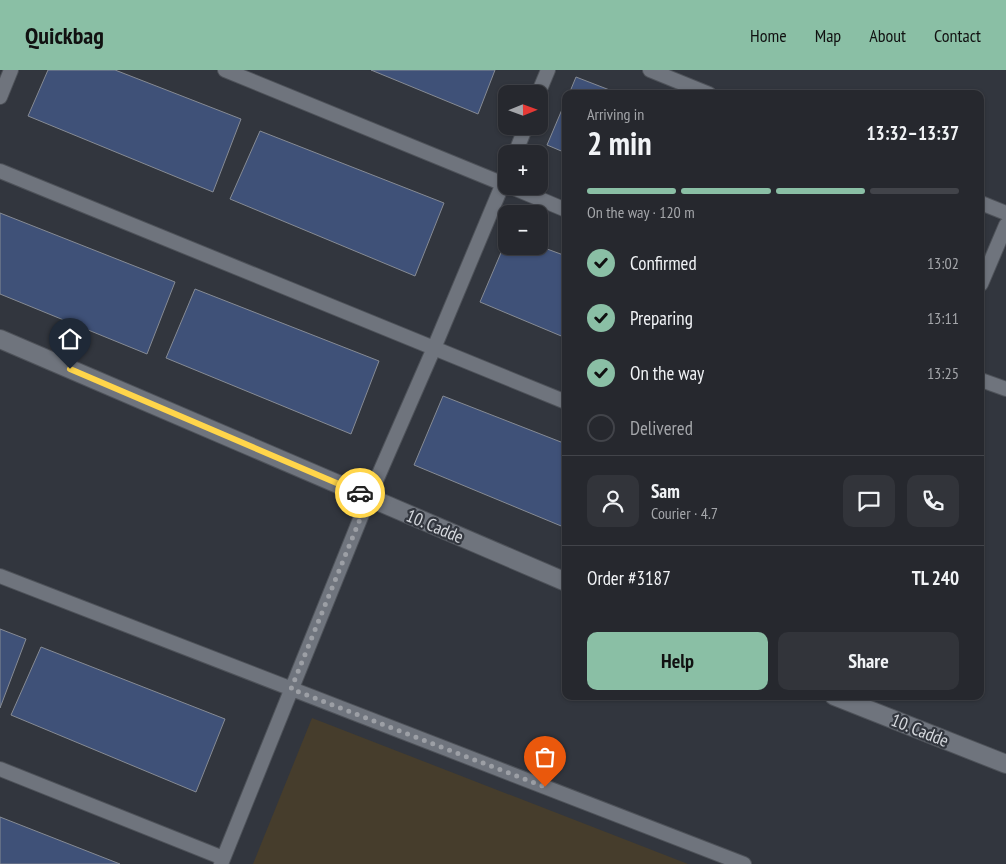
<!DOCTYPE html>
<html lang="en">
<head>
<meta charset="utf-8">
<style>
	body { margin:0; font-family:"PT Sans Narrow",sans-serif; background:#32343a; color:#f1f3f6; height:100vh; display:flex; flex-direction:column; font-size:19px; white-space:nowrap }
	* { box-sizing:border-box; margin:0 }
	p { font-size:16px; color:#a4a6aa }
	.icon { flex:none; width:28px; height:28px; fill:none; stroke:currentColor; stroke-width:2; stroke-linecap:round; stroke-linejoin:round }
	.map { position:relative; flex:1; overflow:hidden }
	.drawer { position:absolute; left:562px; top:20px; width:422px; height:610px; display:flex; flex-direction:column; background:#26282e; border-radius:10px; box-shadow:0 1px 4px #0004,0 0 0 1px #42444a }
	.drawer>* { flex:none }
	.needle { width:32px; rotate:89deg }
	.tools { position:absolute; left:498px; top:15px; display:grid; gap:10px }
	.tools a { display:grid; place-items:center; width:50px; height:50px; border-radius:10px; background:#26282e; box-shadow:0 1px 4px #0004,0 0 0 1px #42444a; font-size:25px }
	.pin { position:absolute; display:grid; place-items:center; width:42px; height:42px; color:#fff; margin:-51px -21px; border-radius:50% 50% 50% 0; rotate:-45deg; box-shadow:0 0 5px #0007 }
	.pin .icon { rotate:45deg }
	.courier { position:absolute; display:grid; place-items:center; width:50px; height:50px; margin:-25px; border:4px solid #ffd54a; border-radius:50%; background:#fff; color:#222; box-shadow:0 1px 6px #0007 }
	.head em { font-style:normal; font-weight:700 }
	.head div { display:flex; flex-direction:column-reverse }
	.head { display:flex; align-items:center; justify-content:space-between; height:85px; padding:0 25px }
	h1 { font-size:32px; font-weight:700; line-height:38px }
	.bar { display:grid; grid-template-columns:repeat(4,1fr); gap:8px 5px; align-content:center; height:60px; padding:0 25px }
	.bar i { height:6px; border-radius:4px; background:#42444a }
	.bar .selected { background:#8abfa5 }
	.bar p { grid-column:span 4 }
	.line { display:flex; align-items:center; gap:12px; padding:0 25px; border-top:1px solid #42444a }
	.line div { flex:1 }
	.round { display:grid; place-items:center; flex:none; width:52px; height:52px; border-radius:10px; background:#32343a }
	ol { padding:0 25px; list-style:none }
	li { display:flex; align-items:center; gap:15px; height:55px }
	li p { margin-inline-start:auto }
	li .icon { padding:5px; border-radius:50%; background:#8abfa5; color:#111; stroke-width:4 }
	li:last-child { color:#a4a6aa }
	li i { width:28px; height:28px; border:2px solid #42444a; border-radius:50% }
	.button { display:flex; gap:10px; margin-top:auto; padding:10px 25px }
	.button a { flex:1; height:58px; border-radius:10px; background:#8abfa5; color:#111; font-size:20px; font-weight:700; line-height:58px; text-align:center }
	.button a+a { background:#32343a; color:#f1f3f6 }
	header { display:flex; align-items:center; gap:30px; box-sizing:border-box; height:70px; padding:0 25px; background:#8abfa5; color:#111 }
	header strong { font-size:24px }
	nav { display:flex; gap:28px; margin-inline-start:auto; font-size:18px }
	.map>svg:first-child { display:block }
	.industrial { fill:#463d2c }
	.building { fill:#3f5178; stroke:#868b94 }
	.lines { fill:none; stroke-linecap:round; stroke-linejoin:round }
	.minor-casing { stroke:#4e5259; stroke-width:16 }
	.tertiary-casing { stroke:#4e5259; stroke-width:20 }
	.minor { stroke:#6f747d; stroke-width:14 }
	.tertiary { stroke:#6f747d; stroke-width:18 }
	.done { stroke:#9c9fa5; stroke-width:5; stroke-dasharray:0 9 }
	.route { stroke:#ffd54a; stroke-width:6 }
	.labels { text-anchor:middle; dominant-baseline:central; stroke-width:4.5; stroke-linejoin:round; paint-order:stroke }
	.street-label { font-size:18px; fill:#d5d8dd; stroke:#32363e }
</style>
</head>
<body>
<header>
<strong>Quickbag</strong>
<nav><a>Home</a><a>Map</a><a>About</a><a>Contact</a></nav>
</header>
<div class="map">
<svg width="1006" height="794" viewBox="0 0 1006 794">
	<rect width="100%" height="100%" fill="#32363e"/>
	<path class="industrial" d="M312,648L688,794H253Z"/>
	<path class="building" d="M48,0H115L241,49L213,122L28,46Z
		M371,0H495L478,44Z
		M576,7L620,24H569Z
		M566,30V83L547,75Z
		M260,61L444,133L415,206L230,129Z
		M0,143L175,212L147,284L0,224Z
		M506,171V176H539L566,186V268L480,232Z
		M195,219L379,291L351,364L166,288Z
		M443,326L566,374V458L414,395Z
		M0,559L26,569L0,638Z
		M41,577L225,649L196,722L11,645Z
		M0,747L120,794H0Z"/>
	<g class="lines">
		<g class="minor-casing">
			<path id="minor" d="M225,0L506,115
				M650,0L709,24
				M538,24L548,0
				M0,27L11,0
				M515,84L526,56
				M0,101L566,332
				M509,116L566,140
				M981,133L1006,143
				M981,214L1006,155
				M981,310L1006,319
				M0,506L744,794
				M0,699L223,788
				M221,794L369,427L434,278L506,106"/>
		</g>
		<g class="tertiary-casing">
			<path id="tertiary" d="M0,269L566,512
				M834,626L1006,694"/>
		</g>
		<use href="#minor" class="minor"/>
		<use href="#tertiary" class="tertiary"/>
	</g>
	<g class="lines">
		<path class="done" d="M360,423L369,427L291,619L545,717"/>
		<path class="route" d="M70,299L360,423"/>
	</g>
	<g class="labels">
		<g class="street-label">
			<text transform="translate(435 456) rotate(23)">10. Cadde</text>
			<text transform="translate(920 660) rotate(22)">10. Cadde</text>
		</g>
	</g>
</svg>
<div class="tools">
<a><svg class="needle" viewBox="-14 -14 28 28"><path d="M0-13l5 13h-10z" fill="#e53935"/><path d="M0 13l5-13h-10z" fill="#a4a6aa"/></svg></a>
<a>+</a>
<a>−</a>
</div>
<div class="pin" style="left:545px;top:717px;background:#ea580c"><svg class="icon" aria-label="bag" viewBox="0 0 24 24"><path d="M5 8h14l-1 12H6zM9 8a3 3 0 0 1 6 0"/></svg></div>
<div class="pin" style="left:70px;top:299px;background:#1f2937"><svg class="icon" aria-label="home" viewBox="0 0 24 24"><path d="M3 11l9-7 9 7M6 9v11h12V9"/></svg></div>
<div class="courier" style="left:360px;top:423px"><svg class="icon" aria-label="car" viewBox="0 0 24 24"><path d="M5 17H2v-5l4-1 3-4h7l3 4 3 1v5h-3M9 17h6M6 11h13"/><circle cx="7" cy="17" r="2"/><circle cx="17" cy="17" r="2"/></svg></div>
<section class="drawer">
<div class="head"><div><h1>2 min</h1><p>Arriving in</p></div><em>13:32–13:37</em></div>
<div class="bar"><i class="selected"></i><i class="selected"></i><i class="selected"></i><i></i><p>On the way · 120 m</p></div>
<ol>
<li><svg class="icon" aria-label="check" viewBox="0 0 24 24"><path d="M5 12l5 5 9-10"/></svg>Confirmed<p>13:02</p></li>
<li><svg class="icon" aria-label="check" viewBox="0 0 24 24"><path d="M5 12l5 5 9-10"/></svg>Preparing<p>13:11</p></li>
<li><svg class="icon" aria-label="check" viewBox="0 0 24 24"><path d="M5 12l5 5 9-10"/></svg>On the way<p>13:25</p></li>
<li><i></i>Delivered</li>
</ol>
<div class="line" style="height:90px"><a class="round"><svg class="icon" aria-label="person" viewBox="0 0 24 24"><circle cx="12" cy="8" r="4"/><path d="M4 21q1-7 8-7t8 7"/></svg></a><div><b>Sam</b><p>Courier · 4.7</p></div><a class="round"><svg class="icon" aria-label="chat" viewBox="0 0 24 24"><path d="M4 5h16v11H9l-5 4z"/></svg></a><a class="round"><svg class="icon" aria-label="phone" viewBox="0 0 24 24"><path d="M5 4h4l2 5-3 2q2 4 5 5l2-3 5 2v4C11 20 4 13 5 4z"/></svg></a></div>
<div class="line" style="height:65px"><div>Order #3187</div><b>TL 240</b></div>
<div class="button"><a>Help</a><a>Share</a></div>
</section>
</div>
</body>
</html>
